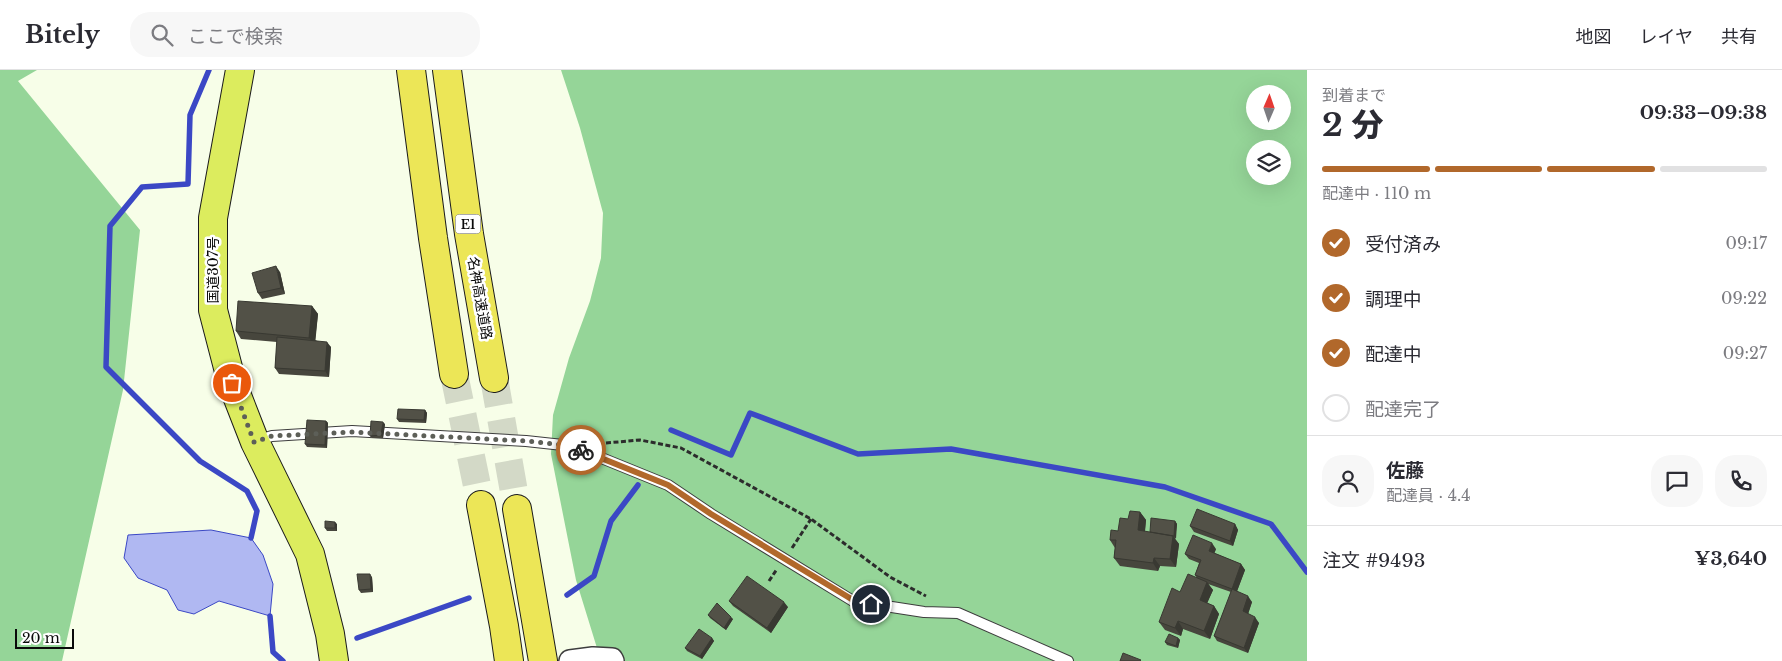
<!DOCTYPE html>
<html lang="ja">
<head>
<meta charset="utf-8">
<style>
	body { margin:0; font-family:"Libre Baskerville","Noto Sans JP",serif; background:#f7f7f7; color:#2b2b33; height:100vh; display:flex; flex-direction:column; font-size:19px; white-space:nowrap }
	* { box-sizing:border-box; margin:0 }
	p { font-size:16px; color:#7c7c81 }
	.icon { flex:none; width:28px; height:28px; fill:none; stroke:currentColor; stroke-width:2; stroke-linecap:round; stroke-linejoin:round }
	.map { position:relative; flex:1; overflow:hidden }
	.side { display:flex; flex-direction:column; background:#fff; width:475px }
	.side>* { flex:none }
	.needle { width:32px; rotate:2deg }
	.controls { position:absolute; left:1246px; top:15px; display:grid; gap:10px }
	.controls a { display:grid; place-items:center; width:45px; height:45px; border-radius:50%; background:#fff; box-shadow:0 5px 20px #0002; font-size:25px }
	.scale { position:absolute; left:15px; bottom:12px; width:59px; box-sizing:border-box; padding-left:5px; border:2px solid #0a0a0a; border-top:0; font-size:14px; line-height:18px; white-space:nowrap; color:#0a0a0a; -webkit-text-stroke:4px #fff; paint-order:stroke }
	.pin { position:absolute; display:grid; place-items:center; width:42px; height:42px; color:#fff; margin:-21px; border:2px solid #fff; border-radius:50%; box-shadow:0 1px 5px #0007 }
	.courier { position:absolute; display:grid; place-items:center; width:50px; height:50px; margin:-25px; border:4px solid #b1682b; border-radius:50%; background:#fff; color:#222; box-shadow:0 1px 6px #0007 }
	.summary em { font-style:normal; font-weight:800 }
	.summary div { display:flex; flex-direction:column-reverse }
	.summary { display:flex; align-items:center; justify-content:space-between; height:85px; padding:0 15px }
	h1 { font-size:32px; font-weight:800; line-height:38px }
	.bar { display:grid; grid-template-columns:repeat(4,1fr); gap:8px 5px; align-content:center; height:60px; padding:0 15px }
	.bar i { height:6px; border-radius:4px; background:#e1e1e2 }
	.bar .active { background:#b1682b }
	.bar p { grid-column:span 4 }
	.line { display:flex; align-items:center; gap:12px; padding:0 15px; border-top:1px solid #e1e1e2 }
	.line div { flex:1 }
	.round { display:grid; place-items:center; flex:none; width:52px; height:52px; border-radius:20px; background:#f7f7f7 }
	ol { padding:0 15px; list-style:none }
	li { display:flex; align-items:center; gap:15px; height:55px }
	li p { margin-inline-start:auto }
	li .icon { padding:5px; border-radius:50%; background:#b1682b; color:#fff; stroke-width:4 }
	li:last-child { color:#7c7c81 }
	li i { width:28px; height:28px; border:2px solid #e1e1e2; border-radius:50% }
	header { display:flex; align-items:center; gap:30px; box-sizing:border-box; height:70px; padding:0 25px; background:#fff; border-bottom:1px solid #e1e1e2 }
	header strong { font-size:24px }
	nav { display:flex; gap:28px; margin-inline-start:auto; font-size:18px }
	.search { width:350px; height:45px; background:#f7f7f7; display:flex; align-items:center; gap:12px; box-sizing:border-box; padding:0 18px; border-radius:20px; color:#7c7c81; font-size:19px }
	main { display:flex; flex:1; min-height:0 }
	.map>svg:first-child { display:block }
	.forest { fill:#95d598; fill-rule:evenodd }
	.water { fill:#b0b8f2; stroke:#3b48c5 }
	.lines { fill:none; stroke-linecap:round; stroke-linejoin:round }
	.stream { stroke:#3b48c5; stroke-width:5.5 }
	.motorway-tunnel { stroke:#d3d9c7; stroke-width:28; stroke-dasharray:28 14; stroke-linecap:butt }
	.service-casing { stroke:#3d3d3d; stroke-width:12 }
	.minor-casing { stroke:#3d3d3d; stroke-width:24 }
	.trunk-casing { stroke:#1b1b1b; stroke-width:30 }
	.motorway-casing { stroke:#1b1b1b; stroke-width:30 }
	.path { stroke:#2c2c2c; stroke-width:3; stroke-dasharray:5 2.5; stroke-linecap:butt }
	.service { stroke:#fff; stroke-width:10 }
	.minor { stroke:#fff; stroke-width:21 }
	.trunk { stroke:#dcec5e; stroke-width:28 }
	.motorway { stroke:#ece657; stroke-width:28 }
	.wall { fill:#47463d }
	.shaded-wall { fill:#393932 }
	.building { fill:#525147; stroke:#393932 }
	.done { stroke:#5d5f58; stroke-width:5; stroke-dasharray:0 9 }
	.route { stroke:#b1682b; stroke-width:6 }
	.labels { text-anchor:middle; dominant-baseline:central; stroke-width:5; stroke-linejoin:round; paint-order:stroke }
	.shield { fill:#fff; stroke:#545454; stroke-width:1 }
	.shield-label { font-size:12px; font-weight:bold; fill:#0a0a0a }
	.street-label { font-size:14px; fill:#0a0a0a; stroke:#fff }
</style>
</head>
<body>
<header>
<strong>Bitely</strong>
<div class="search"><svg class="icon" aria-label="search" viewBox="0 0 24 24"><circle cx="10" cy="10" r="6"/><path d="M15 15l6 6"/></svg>ここで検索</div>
<nav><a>地図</a><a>レイヤ</a><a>共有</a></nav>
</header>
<main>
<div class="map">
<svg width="1307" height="591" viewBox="0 0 1307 591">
	<rect width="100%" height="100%" fill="#f7fee8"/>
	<path class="forest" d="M0,0H37L18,11L140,160L123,320L62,591H0Z
		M561,0H1307V591H601L576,510L551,384L553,345L569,288L590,231L601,188L603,143L580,58ZM1255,24H1282V51H1255ZM1255,79H1282V106H1255Z"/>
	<path class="water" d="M211,460L251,468L263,485L273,514L270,546L219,531L194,544L178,540L167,520L138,508L124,488L128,465Z"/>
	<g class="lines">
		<path class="stream" d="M209,0L190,45L188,114L142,117L110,156L106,297L200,391L247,421L257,441L251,468
			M671,360L731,385L750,343L858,384L951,379L1165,417L1271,454L1307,502
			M567,525L594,506L611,451L638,415
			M270,546L273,582L283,591
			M357,568L469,528"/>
		<path class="motorway-tunnel" d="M454,304L481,435
			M494,308L517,439"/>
		<g class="service-casing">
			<path id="service" d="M255,371L272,366L352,361L526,371L572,376L668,415L711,444L853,531L924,542L958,543L1068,591"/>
		</g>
		<g class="minor-casing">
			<path id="minor" d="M570,591L593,588L612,589L613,591"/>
		</g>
		<g class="trunk-casing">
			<path id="trunk" d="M240,0L213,148V240L232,313L255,372L310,484L330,564L334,591"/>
		</g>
		<g class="motorway-casing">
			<path id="motorway" d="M411,0L433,168L454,304
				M447,0L469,164L494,308
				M481,435L504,556L509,591
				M517,439L543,591"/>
		</g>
		<path class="path" d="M606,373L640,370L681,378L811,449L890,507L926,526
			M792,478L811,449
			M769,511L777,499"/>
		<use href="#service" class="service"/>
		<use href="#minor" class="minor"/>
		<use href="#trunk" class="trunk"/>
		<use href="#motorway" class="motorway"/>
	</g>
	<path class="wall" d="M280,202L285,224L262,229L258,223Z
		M312,236L318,244L315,270L331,277L329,307L279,304L275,298L277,272L241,269L236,261Z
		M425,340L427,343L426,353L399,352L397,349Z
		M326,351L328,353L327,378L307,377L305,374Z
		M385,354L383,368H372L370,366Z
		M1140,442L1146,450L1145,462H1150L1175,451L1177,454L1175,469L1179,474L1176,497L1160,496L1158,501L1120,496L1114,488L1115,478L1110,470L1118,461Z
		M337,454V461H327L325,458Z
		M1235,454L1238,460L1233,476L1194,462L1190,456Z
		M1216,479L1214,483L1241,494L1245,500L1237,521L1252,532L1248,544L1259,553L1248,583L1217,571L1214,566L1231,522L1208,514L1213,520L1207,533L1214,536L1219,544L1210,569L1183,559L1181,566L1165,560L1159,552L1197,508L1195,505L1199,493L1189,489L1185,484Z
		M372,507L373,522L361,523L359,520Z
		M729,531L788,537L771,563L733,536Z
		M708,545L733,549L726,560L710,548Z
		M712,568L714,571L702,589L687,581L685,578Z
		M1178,568L1180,570L1178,578L1167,575L1165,572Z"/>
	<path class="shaded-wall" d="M276,196L280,202L285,224L281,218Z
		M312,236L318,244L315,275L309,268Z
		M327,272L331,277L329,307L325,301Z
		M425,340L427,343L426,353L424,350Z
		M326,351L328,353L327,378L325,375Z
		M383,352L385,354L383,368L381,365Z
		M1140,442L1146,450L1144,468L1138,460Z
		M1175,451L1177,454L1176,469L1174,466Z
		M335,452L337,454V461L335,458Z
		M1235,454L1238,460L1233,476L1230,471Z
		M1173,466L1179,474L1176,497L1170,489Z
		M1212,473L1216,479L1213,487L1209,481Z
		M1154,488L1160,496L1158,501L1153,493Z
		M1241,494L1245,500L1236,524L1232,519Z
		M370,504L372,507L373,522L371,519Z
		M1207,512L1213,520L1205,538L1200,530Z
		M1248,526L1252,532L1247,547L1243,541Z
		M784,532L788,537L771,563L767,558Z
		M1214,536L1219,544L1210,569L1204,561Z
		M731,547L733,549L726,560L724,558Z
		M1255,547L1259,553L1248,583L1244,578Z
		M1178,551L1183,559L1181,566L1175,558Z
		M712,568L714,571L702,589L700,586Z
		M1178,568L1180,570L1178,578L1176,576Z"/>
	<path class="building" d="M276,196L281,218L258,223L252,203Z
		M238,231L312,236L309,268L236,261Z
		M277,267L327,272L325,301L275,298Z
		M398,339L425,340L424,350L397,349Z
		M307,350L326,351L325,375L305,374Z
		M371,351L383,352L381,365L370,366Z
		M1197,439L1235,454L1230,471L1190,456Z
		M1130,441L1140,442L1138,460L1173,466L1170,489L1154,488L1153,493L1114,488L1116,470H1110L1111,460L1118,461L1120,448L1128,449Z
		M1151,448L1175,451L1174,466L1150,462Z
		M325,451L335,452V458H325Z
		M1193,465L1212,473L1209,481L1241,494L1232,519L1195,505L1201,490L1185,484Z
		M357,504H370L371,519L359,520Z
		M1188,504L1207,512L1200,530L1214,536L1204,561L1178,551L1175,558L1159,552L1172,518L1180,522Z
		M747,506L784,532L767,558L729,531Z
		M1232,519L1248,526L1243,541L1255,547L1244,578L1214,566Z
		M717,533L731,547L724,558L708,545Z
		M699,559L712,568L700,586L685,578Z
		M1169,564L1178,568L1176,576L1165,572Z
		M1123,583L1141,590L1140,591H1120Z"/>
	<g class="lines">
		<path class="done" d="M232,313L254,372L272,366L352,362L526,371L572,376L581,380"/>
		<path class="route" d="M581,380L668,415L711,444L853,530L871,534"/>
	</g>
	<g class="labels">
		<rect class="shield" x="455.5" y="144.5" width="25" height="19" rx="4"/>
		<g class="shield-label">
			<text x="468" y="154">E1</text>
		</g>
		<g class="street-label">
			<text transform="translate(213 200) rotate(-90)">国道307号</text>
			<text transform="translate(480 228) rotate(80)">名神高速道路</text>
		</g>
	</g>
</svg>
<div class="controls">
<a><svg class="needle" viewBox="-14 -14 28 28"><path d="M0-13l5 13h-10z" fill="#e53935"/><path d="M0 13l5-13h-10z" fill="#7c7c81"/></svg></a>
<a><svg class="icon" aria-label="layers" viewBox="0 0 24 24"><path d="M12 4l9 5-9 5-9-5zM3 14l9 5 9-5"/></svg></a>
</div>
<div class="scale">20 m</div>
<div class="pin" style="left:232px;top:313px;background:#ea580c"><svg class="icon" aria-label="bag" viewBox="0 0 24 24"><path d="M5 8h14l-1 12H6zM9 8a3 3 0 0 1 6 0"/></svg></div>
<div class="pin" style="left:871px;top:534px;background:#1f2937"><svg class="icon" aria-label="home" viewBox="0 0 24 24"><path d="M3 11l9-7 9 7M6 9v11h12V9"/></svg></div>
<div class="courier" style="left:581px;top:380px"><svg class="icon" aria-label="bike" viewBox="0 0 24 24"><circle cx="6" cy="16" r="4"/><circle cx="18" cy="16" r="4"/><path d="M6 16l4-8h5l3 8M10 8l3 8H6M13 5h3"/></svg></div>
</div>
<section class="side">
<div class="summary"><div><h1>2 分</h1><p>到着まで</p></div><em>09:33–09:38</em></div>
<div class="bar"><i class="active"></i><i class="active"></i><i class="active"></i><i></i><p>配達中 · 110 m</p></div>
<ol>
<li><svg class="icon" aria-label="check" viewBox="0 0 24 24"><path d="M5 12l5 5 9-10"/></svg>受付済み<p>09:17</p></li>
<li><svg class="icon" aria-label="check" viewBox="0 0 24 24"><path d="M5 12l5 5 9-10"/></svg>調理中<p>09:22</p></li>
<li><svg class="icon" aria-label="check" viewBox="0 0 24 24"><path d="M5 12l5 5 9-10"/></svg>配達中<p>09:27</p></li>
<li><i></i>配達完了</li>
</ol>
<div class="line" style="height:90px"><a class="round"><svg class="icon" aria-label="person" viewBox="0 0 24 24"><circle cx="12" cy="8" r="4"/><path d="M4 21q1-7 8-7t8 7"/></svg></a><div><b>佐藤</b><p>配達員 · 4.4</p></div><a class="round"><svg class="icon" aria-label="chat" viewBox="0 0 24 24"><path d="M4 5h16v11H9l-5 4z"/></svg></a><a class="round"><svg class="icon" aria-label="phone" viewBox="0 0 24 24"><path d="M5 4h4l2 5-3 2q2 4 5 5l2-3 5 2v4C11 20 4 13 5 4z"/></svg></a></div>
<div class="line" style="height:65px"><div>注文 #9493</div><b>¥3,640</b></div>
</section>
</main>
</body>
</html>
